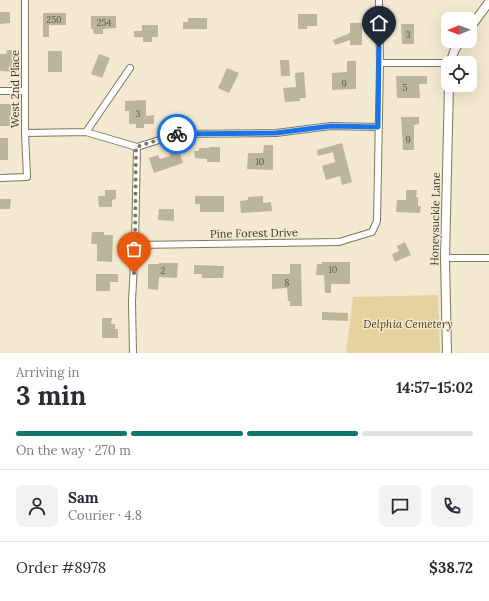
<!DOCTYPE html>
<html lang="en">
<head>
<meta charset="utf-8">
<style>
	body { margin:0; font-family:Lora,serif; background:#f2f2f3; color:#2b2b33; height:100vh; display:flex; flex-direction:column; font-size:15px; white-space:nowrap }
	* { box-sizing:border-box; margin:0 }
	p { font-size:13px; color:#7c7c81 }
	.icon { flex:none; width:22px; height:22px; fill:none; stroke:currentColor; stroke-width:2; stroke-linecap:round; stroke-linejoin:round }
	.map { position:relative; height:353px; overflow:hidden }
	.side { display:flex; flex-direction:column; background:#fff; flex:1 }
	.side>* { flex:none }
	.needle { width:26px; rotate:269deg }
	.fabs { position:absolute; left:441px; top:12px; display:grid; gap:8px }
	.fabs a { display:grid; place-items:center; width:36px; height:36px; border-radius:8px; background:#fff; box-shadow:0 4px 16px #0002; font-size:20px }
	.pin { position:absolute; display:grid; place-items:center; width:34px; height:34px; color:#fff; margin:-41px -17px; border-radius:50% 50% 50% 0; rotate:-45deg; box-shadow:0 0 4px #0007 }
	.pin .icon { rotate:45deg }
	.courier { position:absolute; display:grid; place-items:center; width:40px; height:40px; margin:-20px; border:3px solid #1a73e8; border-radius:50%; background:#fff; color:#222; box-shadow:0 1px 5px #0007 }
	.headline em { font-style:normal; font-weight:800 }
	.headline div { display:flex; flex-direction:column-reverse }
	.headline { display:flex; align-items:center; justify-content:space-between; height:68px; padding:0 16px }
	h1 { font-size:26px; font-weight:800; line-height:30px }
	.bar { display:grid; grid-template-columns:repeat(4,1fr); gap:6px 4px; align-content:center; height:48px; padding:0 16px }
	.bar i { height:5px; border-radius:3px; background:#e1e1e2 }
	.bar .selected { background:#0f766e }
	.bar p { grid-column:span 4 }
	.line { display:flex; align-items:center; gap:10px; padding:0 16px; border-top:1px solid #e1e1e2 }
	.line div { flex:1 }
	.round { display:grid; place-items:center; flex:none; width:42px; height:42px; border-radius:8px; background:#f2f2f3 }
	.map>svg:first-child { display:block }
	.green { fill:#e5d29e }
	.building { fill:#bdb49c }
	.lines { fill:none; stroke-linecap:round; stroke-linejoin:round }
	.minor-casing { stroke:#807761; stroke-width:8 }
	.tertiary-casing { stroke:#807761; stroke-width:10 }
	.minor { stroke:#fff; stroke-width:6 }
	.tertiary { stroke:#fff; stroke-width:8 }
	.done { stroke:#7a7565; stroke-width:4; stroke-dasharray:0 7.2 }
	.route { stroke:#1a73e8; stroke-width:5 }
	.labels { text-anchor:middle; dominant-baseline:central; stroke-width:3; stroke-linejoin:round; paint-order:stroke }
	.number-label { font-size:9px; fill:#5a5648 }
	.street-label { font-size:11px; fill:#39362c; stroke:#f3e9d0 }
	.park-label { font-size:11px; font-style:italic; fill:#4c3e14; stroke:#f3e9d0 }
</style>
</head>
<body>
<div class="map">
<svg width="489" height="353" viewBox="0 0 489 353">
	<rect width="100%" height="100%" fill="#f3e9d0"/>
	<path class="green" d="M438,295L440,353H346L353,297Z"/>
	<path class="building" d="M0,12H10V23L0,24Z
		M43,13H66V25H49V37H43Z
		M298,14H317V26H307V29H298Z
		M91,16H116V28L103,29V34H94L93,29H91Z
		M188,18H207V29H183V22H188Z
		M350,23H362V45H350V40L335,45L333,40L350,33Z
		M401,24H414V44H402Z
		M142,25H158V37H152V42H143V37H134V31H142Z
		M7,50H15V72L0,71V54H6Z
		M48,51H62V72H48Z
		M99,54L110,58L102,78L91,74Z
		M280,60H289L290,76H281Z
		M347,61H356V89L332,90V73L347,72Z
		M227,68L239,73L229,93L218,88Z
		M304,72L306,98H300V101L285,102L283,88L296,87L295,73Z
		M396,76H427V84H419L420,98H397Z
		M146,100V116L154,115V124H144V128H136V124H129V111H125V101Z
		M0,104H11V126H0Z
		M401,117H419V124L414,125V150H403Z
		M0,138H8V160H0Z
		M342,143L352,182L342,185L340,176L326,180L322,166L335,162L333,152L318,156L317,150Z
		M264,145H273V170L247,169L248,153H263Z
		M178,147L183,163L154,173L149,158L158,155L160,159L170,156L169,151Z
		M209,147H220V162H207V159L195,158L194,151H199V148H209Z
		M105,190H116V199L112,200V207H99L98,196H105Z
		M406,190H417L416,197H418V206H421L420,213L396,212L397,200H406Z
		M195,196H224V212H200V204H195Z
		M263,196V203L271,202L272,211L241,213L240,201L248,200V197Z
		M0,199H11L10,209H0Z
		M159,209H174V221L158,220Z
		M92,232H104V235H113L112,262L97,261V244H91Z
		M405,242L411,255L395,262L392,254L399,251L397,246Z
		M322,262H350V284H331V293H325L324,275H316L317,264H322Z
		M159,263H178L177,278L159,277L158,290L148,289V264H159Z
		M290,264H301L302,306H290V301H288L287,288L272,289V274H290Z
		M194,265L224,266L223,278H202V274H194Z
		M96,274H118V282H110V291H96Z
		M322,312L348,313V321L322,320Z
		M102,318H112L111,324H115V329H118V338H102Z"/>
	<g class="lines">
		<g class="minor-casing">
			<path id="minor" d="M380,63H448
				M0,91H25
				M86,132L130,68
				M25,133L86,132L137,147L178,134L276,133L331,126L378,127
				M0,178L27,177L25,133V0
				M135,245L339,242L372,232L377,221L380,63L379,0
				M445,258H489
				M133,353L132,301L135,245L137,147"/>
		</g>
		<g class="tertiary-casing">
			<path id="tertiary" d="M470,28L489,2
				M450,63L455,49L461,41
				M447,353L445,258L449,85"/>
		</g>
		<use href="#minor" class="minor"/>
		<use href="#tertiary" class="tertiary"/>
	</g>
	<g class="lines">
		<path class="done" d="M134,273L135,245L136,147L177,134"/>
		<path class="route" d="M177,134L276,133L331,126L378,127L379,47"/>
	</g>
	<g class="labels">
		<g class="number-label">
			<text x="54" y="19">250</text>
			<text x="104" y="22">254</text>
			<text x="408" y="34">3</text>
			<text x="344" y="83">9</text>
			<text x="405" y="87">5</text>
			<text x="138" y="113">3</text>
			<text x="408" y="139">9</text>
			<text x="260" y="161">10</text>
			<text x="333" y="269">10</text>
			<text x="163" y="270">2</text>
			<text x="287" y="282">8</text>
		</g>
		<g class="street-label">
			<text transform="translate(15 89) rotate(-90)">West 2nd Place</text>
			<text transform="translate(435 219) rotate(-89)">Honeysuckle Lane</text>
			<text transform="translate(254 233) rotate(-1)">Pine Forest Drive</text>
		</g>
		<g class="park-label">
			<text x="408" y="324">Delphia Cemetery</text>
		</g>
	</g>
</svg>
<div class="fabs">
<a><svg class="needle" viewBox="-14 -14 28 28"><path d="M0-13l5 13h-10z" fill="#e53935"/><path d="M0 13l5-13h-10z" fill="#7c7c81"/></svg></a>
<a><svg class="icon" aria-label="locate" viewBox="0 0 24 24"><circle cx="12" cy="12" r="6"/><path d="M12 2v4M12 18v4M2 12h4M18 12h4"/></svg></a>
</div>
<div class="pin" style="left:134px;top:273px;background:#ea580c"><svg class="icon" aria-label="bag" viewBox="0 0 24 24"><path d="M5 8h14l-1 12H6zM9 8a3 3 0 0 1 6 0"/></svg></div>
<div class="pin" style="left:379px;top:47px;background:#1f2937"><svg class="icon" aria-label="home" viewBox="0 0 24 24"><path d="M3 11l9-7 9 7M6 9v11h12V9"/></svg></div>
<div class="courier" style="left:177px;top:134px"><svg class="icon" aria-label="bike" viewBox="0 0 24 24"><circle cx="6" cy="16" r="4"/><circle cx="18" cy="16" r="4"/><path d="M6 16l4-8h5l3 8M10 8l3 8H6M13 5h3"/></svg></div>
</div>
<section class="side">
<div class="headline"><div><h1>3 min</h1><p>Arriving in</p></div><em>14:57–15:02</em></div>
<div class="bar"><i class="selected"></i><i class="selected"></i><i class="selected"></i><i></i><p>On the way · 270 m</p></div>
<div class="line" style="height:72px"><a class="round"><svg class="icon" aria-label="person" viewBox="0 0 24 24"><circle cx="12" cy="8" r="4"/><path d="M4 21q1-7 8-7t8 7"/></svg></a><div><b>Sam</b><p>Courier · 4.8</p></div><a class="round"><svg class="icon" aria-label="chat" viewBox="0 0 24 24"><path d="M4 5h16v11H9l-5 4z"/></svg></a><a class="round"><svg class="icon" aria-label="phone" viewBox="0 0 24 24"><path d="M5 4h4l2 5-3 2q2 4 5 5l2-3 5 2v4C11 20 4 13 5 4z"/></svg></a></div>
<div class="line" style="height:52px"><div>Order #8978</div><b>$38.72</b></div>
</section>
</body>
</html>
